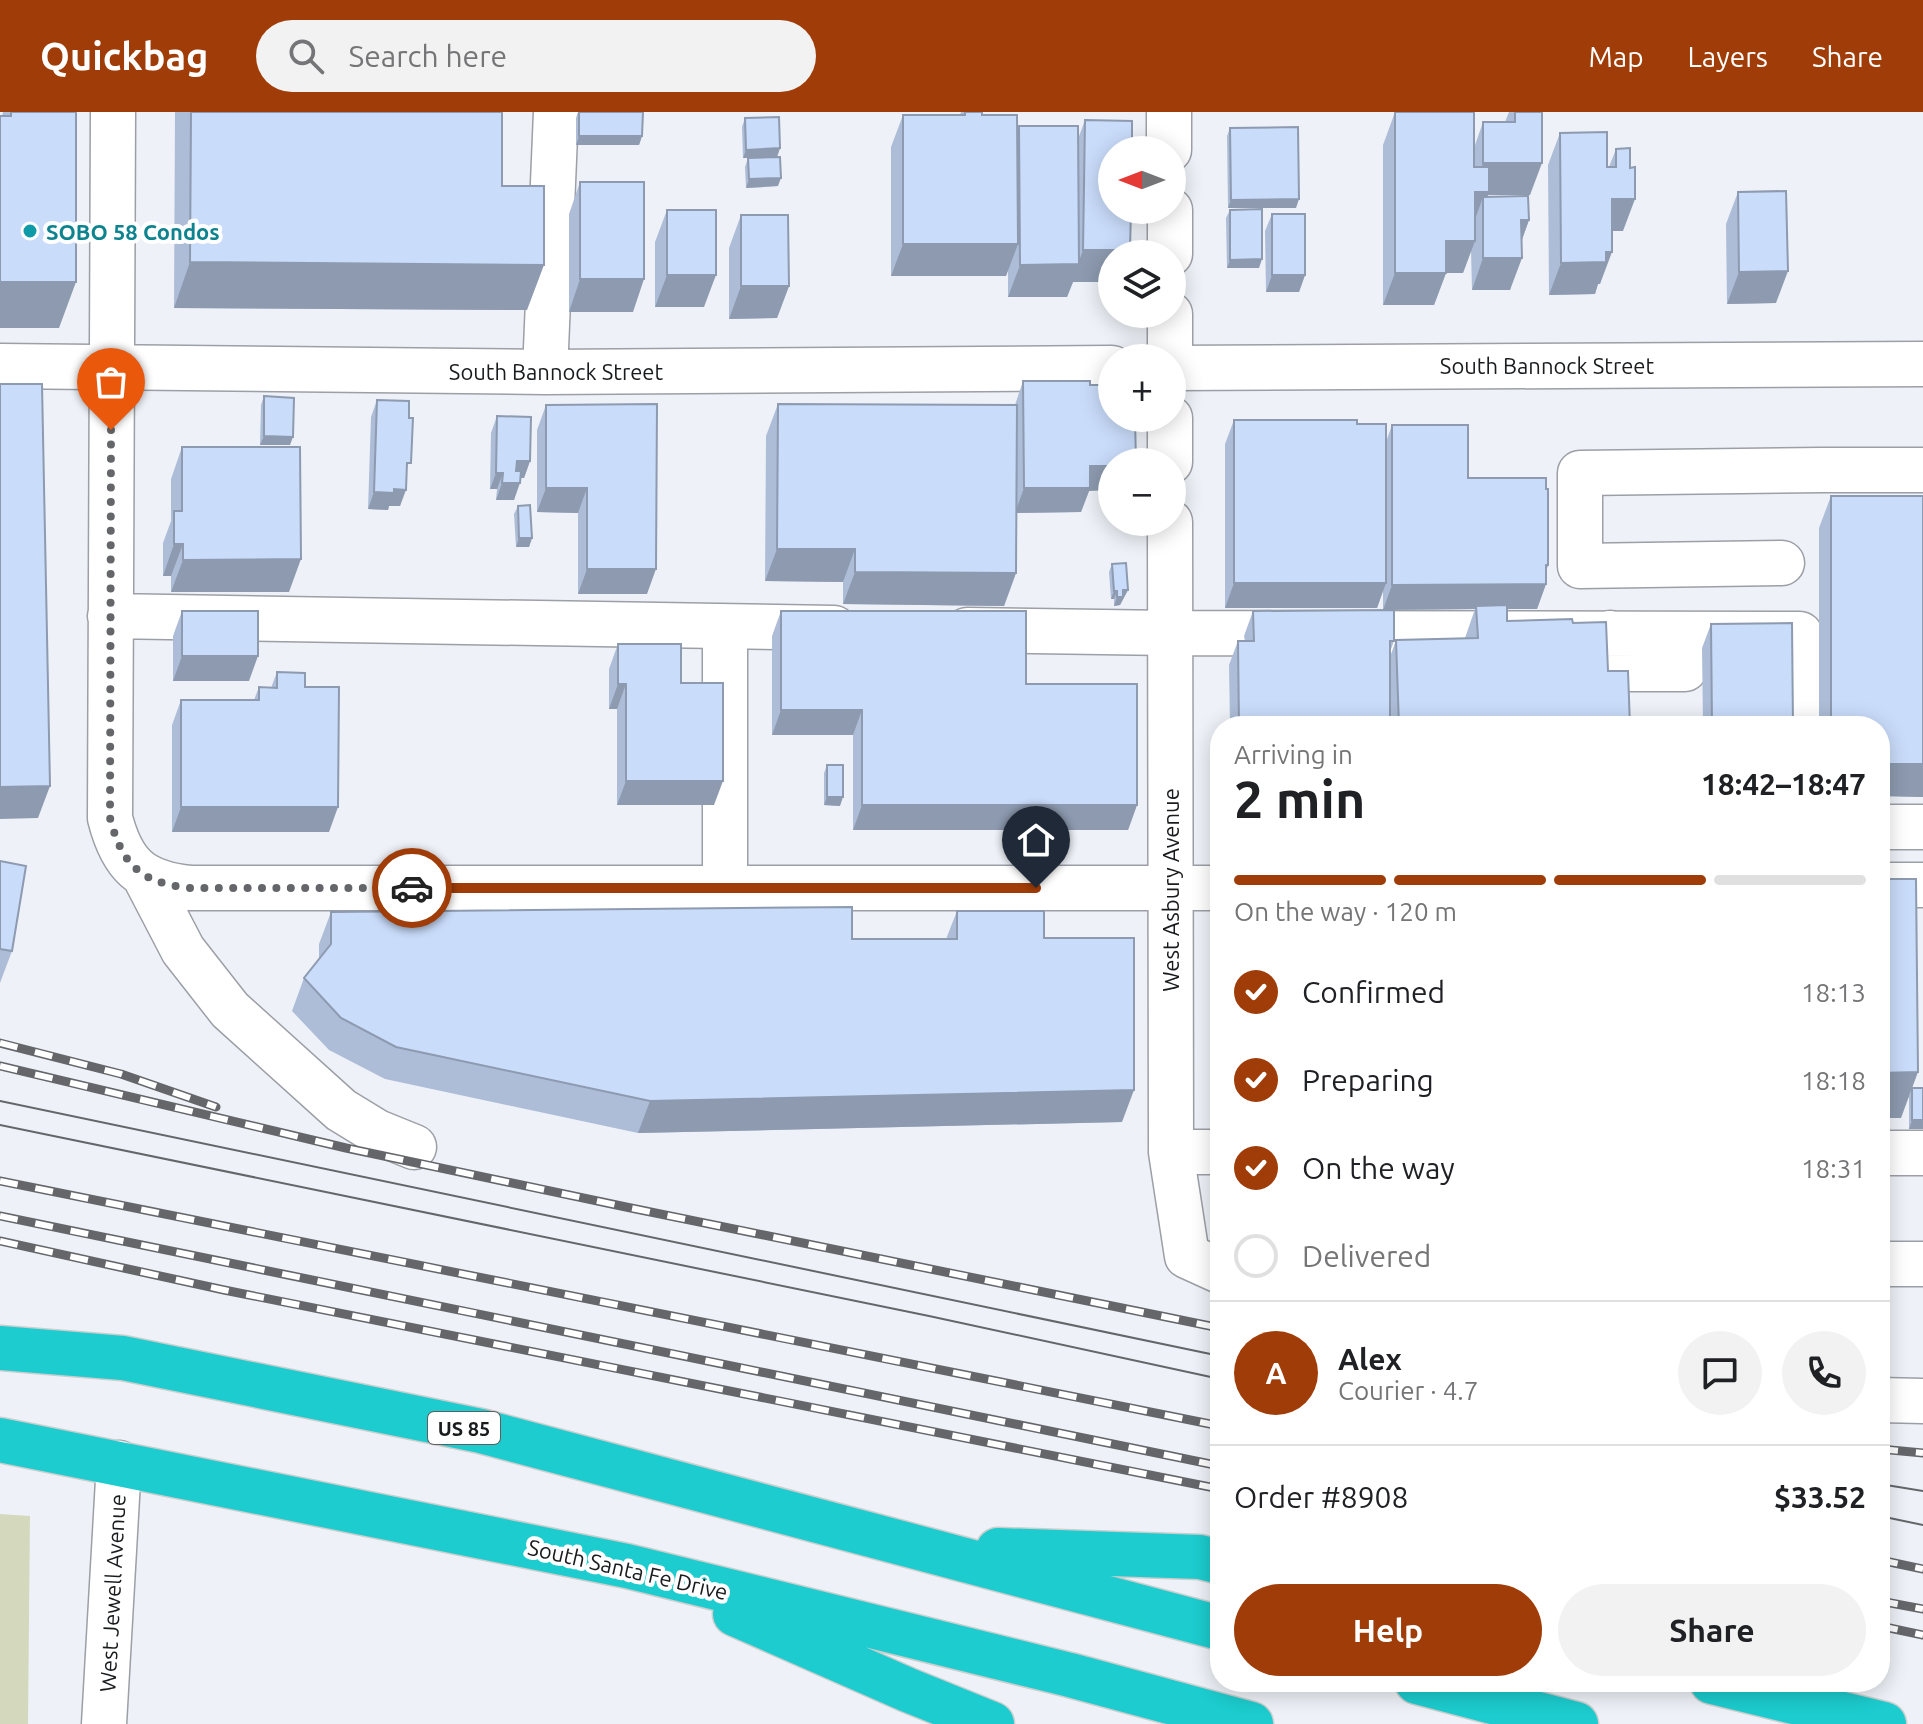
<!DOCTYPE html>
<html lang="en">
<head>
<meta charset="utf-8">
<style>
	body { margin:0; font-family:Ubuntu,sans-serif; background:#f2f2f2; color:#202124; height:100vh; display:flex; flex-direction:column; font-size:30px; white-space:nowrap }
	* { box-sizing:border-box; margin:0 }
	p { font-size:26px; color:#757577 }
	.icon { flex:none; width:44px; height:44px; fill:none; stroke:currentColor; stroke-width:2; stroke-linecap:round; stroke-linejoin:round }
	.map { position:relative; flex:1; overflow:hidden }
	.sheet { position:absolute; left:1210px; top:604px; width:680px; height:976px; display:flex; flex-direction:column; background:#fff; border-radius:32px; box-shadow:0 4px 20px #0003 }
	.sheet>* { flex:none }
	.needle { width:52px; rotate:270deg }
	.buttons { position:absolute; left:1098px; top:24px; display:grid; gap:16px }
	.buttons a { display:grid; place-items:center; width:88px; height:88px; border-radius:50%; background:#fff; box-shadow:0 4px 20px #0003; font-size:40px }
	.pin { position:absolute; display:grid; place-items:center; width:68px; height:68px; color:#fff; margin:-82px -34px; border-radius:50% 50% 50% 0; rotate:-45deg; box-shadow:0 0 8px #0007 }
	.pin .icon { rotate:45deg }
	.courier { position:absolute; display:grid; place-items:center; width:80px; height:80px; margin:-40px; border:6px solid #a03c07; border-radius:50%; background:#fff; color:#222; box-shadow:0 2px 10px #0007 }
	.summary em { font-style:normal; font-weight:600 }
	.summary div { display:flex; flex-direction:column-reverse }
	.summary { display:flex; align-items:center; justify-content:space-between; height:136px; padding:0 24px }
	h1 { font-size:52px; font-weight:600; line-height:60px }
	.bar { display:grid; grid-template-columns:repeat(4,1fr); gap:12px 8px; align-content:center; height:96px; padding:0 24px }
	.bar i { height:10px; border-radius:6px; background:#e0e0e0 }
	.bar .active { background:#a03c07 }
	.bar p { grid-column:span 4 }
	.line { display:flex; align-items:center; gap:20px; padding:0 24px; border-top:2px solid #e0e0e0 }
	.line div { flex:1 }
	.round { display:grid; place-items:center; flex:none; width:84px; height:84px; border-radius:42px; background:#f2f2f2 }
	ol { padding:0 24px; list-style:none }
	li { display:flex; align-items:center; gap:24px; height:88px }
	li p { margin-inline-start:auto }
	li .icon { padding:8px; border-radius:50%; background:#a03c07; color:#fff; stroke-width:4 }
	li:last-child { color:#757577 }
	li i { width:44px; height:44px; border:4px solid #e0e0e0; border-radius:50% }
	.cta { display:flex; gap:16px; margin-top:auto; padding:16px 24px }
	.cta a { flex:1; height:92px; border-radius:48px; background:#a03c07; color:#fff; font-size:32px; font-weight:600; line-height:92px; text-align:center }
	.cta a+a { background:#f2f2f2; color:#202124 }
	header { display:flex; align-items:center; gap:48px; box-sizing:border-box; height:112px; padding:0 40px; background:#a03c07; color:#fff }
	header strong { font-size:38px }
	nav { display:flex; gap:44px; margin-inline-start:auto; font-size:28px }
	.search { width:560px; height:72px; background:#f2f2f2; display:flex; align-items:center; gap:20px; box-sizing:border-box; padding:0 28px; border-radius:44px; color:#757577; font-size:30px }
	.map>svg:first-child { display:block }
	.green { fill:#d4d9bd }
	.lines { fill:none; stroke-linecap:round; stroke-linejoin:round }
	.minor-casing { stroke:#9c9fa5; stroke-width:47 }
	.highway-casing { stroke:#cccdcd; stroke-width:47 }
	.minor { stroke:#fff; stroke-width:44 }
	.highway { stroke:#1cccce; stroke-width:44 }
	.tram { stroke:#64666a; stroke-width:2 }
	.rail-casing { stroke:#64666a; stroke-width:9 }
	.rail { stroke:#fff; stroke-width:6; stroke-dasharray:18; stroke-linecap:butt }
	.wall { fill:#adbdd7 }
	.shaded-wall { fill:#8d9aaf }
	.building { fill:#c9dcfa; stroke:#8d9aaf; stroke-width:2 }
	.done { stroke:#64666a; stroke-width:8; stroke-dasharray:0 14.4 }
	.route { stroke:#a03c07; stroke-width:10 }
	.culture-dot { fill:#0f9aa8; stroke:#fff; stroke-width:3 }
	.labels { text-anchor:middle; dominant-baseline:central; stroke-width:8; stroke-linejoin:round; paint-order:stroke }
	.shield { fill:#fff; stroke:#5e5f61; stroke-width:2 }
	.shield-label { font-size:20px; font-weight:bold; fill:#191b1d }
	.culture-label { font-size:22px; font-weight:bold; fill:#0d838f; stroke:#fff; text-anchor:start }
	.street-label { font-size:22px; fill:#191b1d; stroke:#fff }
</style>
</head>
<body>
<header>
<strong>Quickbag</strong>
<div class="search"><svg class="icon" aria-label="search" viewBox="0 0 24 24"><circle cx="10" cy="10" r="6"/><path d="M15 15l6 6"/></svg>Search here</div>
<nav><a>Map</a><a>Layers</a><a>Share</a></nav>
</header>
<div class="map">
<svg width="1923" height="1612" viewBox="0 0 1923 1612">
	<rect width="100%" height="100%" fill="#eef2f8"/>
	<path class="green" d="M0,1402L30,1404L28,1612H0Z"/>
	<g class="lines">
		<g class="minor-casing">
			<path id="minor" d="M113,0L110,706C122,753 141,771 190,776H1220
				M1169,0V38
				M1170,98V142
				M1170,202V246
				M0,254L545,260L1112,256
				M1172,256L1923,252
				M545,260L556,0
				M1170,350V306
				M1170,410L1171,1040L1187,1144L1220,1159
				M1782,451L1580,454V361L1822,358H1923
				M110,504L834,516
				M967,518L1170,521L1800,522L1802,614
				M1610,521L1609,557H1685
				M1880,715H1923
				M145,765L183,838L230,898L341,998L377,1020L414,1035
				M1880,773H1923
				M725,776V536
				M1171,1040H1220
				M1880,1041H1923
				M1880,1152H1923
				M1880,1288L1923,1289
				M104,1612L119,1351"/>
		</g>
		<g class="highway-casing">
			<path id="highway" d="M0,1236L123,1246L481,1319L1220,1516
				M0,1328L627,1454L1070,1563L1251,1612
				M998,1438L1200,1445L1220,1450
				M735,1502L908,1578L992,1612
				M1417,1570L1576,1612
				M1712,1570L1884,1612"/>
		</g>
		<use href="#minor" class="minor"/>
		<use href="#highway" class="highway"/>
		<path class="tram" d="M0,989L1220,1244
			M0,1013L929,1204L1220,1267
			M1880,1372L1923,1379
			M1880,1404L1923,1413"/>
		<g class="rail-casing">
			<path id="rail" d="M0,931L121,962L216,995
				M0,954L346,1036L626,1095L1220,1216
				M0,1069L1220,1314
				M0,1104L1220,1354
				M0,1129L224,1178L1220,1377
				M1880,1337L1923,1341
				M1880,1448L1923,1457
				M1880,1489L1923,1497
				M1880,1514L1923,1523"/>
		</g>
		<use href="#rail" class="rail"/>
	</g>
	<path class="wall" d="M3,0H76L59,216L2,4Z
		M175,0H502V74L527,198L174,196Z
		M578,0H643L642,24L639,33H576V6Z
		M961,0H982V3L1017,19L1019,14L1078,27L1085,8L1130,138L1129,142H1112V170H1073L1067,185H1008V158L1006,164H891V35L903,3H960Z
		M1395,0L1474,36L1483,10H1505L1509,0H1542L1530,83H1488L1487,85L1529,108L1522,128L1510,178H1472L1471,138L1463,161H1446L1434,193H1383V33Z
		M745,6L780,36L777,45L778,74L746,76L745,55L748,46H743L742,15Z
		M1230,16L1296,96H1228L1227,24Z
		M1560,21L1607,55H1609L1616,37L1623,119H1612L1600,172H1598L1595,182L1549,183L1548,53Z
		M580,70L633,200H569V102Z
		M1738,80L1776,191L1727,192L1726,112Z
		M667,98L704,195H655V130Z
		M1230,98L1259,156H1227L1226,106Z
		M1272,102L1305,163L1299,180H1266L1265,119Z
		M741,103L789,174L777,206L729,207V136Z
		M1023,269L1089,379L1081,400L1016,401V461L1004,494L843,492V470L765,469L766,324L778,292L1015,293Z
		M264,284L290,333H260L261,293Z
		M377,288L407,363L400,394H389L388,398L368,397L371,305Z
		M546,293L647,482H578V401L537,400V318Z
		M497,304L530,349L524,366H520L514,388H496L497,377H490L491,321Z
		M1234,308L1357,312L1386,330L1392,313L1468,366L1548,453L1546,460V472L1537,497H1507V509L1573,511L1608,559L1630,614H1230L1229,553L1238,529H1245L1244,524L1253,499L1394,529L1390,540V545L1396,528L1465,526L1475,497L1383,498V478L1377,496H1225V332Z
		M182,335L289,480H171V464H163V431L171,409V367Z
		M1831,384L1923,685L1880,684V614H1819V416Z
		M518,394L532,426L529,435H516L514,402Z
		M1112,452L1128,478L1120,493L1114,494V487H1111L1109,460Z
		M182,499L249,569H173V524Z
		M781,499L1026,572L1137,693L1128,718H853V623H772V524Z
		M1711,512L1793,614H1703L1702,536Z
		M618,532L681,571L714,693H617V597H609V557Z
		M277,560L305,575L329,720H172V613L181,588H254L259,575L271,576Z
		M827,653L840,694L824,693V661Z
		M0,749L12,839L0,871Z
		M957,799L1044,826L1122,1010L638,1021L385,967L329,938L292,899L304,866L319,847V832L331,800L852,827H946Z
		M1912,976H1923V1017H1909V984Z"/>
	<path class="shaded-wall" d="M579,24H642L639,33H576Z
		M780,36L777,45L743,46L746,38Z
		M1483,51H1542L1530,83H1488L1483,96V85L1473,113L1472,83Z
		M781,66L778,74L746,76L749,67Z
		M1299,87L1296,96H1228L1231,88Z
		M1612,87H1635L1623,119H1600Z
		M1521,108H1529L1517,141Z
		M1446,129H1475L1463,161H1434Z
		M903,132H1018L1006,164H891Z
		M1083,138H1130L1129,142H1112V170H1073L1067,185H1008L1020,153L1078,152Z
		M1606,140H1612L1600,172H1598L1595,182L1549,183L1561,151Z
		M1483,146H1522L1510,178H1472Z
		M1262,147L1259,156H1227L1230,148Z
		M190,150L544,153L527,198L174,196Z
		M1788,159L1776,191L1727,192L1739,160Z
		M1395,161H1446L1434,193H1383Z
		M667,163H716L704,195H655Z
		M1272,163H1305L1299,180H1266Z
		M580,167H644L633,200H569Z
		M0,170H76L59,216H0Z
		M741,174H789L777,206L729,207Z
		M264,324L293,325L290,333H260Z
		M517,349H530L524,366H511Z
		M1090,354H1112V378L1089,379L1081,400L1015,401L1024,376Z
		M496,361H503L497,377H490Z
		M502,371H520L514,388H496Z
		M546,376H587L578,401L537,400Z
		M394,377L406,378L400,394H389L388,398L368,397L374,380Z
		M519,426H532L529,435H516Z
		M174,432H183L171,464H163Z
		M777,437H855L843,470L765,469Z
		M301,447L289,480H171L183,448Z
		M1548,453L1541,472H1546L1537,497H1477L1476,494L1475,497L1383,498L1392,473Z
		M587,457H656L647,482H578Z
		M855,460L1016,461L1004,494L843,492Z
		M1234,471H1386L1377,496H1225Z
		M1123,478H1128L1120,493L1114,494L1117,485Z
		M1114,479H1117L1114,487H1111Z
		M182,544H258L249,569H173Z
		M618,572H626L617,597H609Z
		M781,598H862L853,623H772Z
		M1880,652H1923V685L1880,684Z
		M626,669H723L714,693H617Z
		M50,674L38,706L0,707V675Z
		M827,685H843L840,694L824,693Z
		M862,693H1137L1128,718H853Z
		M181,695H338L329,720H172Z
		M1918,960L1901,1006H1880V961Z
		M1134,978L1122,1010L638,1021L650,989Z
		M1912,1008H1923V1017H1909Z"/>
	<path class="building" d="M11,0H76V170H0V4H11Z
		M191,0H502V74H544V153L190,150Z
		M579,0H643L642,24H579Z
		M965,0H982V3H1017L1018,132H903V3H965Z
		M1395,0H1474V55H1489V80H1475V129H1446V161H1395Z
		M1515,0H1542V51H1483V10H1515Z
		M779,5L780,36L746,38L745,6Z
		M1085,8L1132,9V38H1112V98H1131L1130,138H1083Z
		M1019,14H1078L1079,152L1020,153Z
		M1298,15L1299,87L1231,88L1230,16Z
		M1607,20V55H1616V37L1630,36V56L1635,55V87H1612V140H1606V150L1561,151L1560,21Z
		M780,45L781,66L749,67L748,46Z
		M580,70H644V167H580Z
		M1786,79L1788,159L1739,160L1738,80Z
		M1528,84L1529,108H1521L1522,146H1483V85Z
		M1262,97V147L1230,148V98Z
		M667,98H716V163H667Z
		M1272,102H1305V163H1272Z
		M741,103H788L789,174H741Z
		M1023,269H1090V273H1112V306H1135L1136,350H1112V354H1090V376H1024Z
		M0,272H42L50,674L0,675Z
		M264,284L294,286L293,325L264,324Z
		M377,288L409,289V306H413L411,351H407L406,378L394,377V381L374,380Z
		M657,292L656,457H587V376H546V293Z
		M778,292L1017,293L1016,461L855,460V437H777Z
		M497,304L531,305L530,349H517L516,359H521L520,371H502L503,361H496Z
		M1234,308H1357V312H1386V471H1234Z
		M1392,313H1468V366H1546V377H1548V453H1546V472L1392,473Z
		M182,335H300L301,447L183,448V432H174V399H182Z
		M1831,384H1923V652H1880V614H1831Z
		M530,393L532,426H519L518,394Z
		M1126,451L1128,478H1123V485H1117V479H1114L1112,452Z
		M1507,493V509L1572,507L1573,511L1606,510L1608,559H1628L1630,614H1399L1396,528L1478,526L1476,494Z
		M1394,498V529H1390V614H1239L1238,529H1254L1253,499Z
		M182,499H258V544H182Z
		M781,499H1026V572H1137V693H862V598H781Z
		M1792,511L1793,614H1712L1711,512Z
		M618,532H681V571H723V669H626V572H618Z
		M277,560L305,561V575H339L338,695H181V588H259V575L277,576Z
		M827,653H843V685H827Z
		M0,749L26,754L12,839L0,837Z
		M1880,767H1916L1918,960L1880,961Z
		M852,795V827H957V799H1044V826H1134V978L650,989L396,935L341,906L304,866L331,832V800Z
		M1912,976H1923V1008H1912Z"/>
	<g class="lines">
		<path class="done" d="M111,318L110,706C122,753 141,771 190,776H412"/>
		<path class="route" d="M412,776H1036"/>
	</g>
	<circle class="culture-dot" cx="30" cy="119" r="8"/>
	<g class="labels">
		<rect class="shield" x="428" y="1300" width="72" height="32" rx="6"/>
		<g class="shield-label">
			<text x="464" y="1316">US 85</text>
		</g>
		<g class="culture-label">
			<text x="46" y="119">SOBO 58 Condos</text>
		</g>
		<g class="street-label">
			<text x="1547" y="253">South Bannock Street</text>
			<text x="556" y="259">South Bannock Street</text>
			<text transform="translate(1170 778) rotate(-90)">West Asbury Avenue</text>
			<text transform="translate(628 1457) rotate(13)">South Santa Fe Drive</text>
			<text transform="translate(112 1481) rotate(-87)">West Jewell Avenue</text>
		</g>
	</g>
</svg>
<div class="buttons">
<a><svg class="needle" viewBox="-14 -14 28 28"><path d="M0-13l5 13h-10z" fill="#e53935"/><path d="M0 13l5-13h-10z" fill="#757577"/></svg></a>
<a><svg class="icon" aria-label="layers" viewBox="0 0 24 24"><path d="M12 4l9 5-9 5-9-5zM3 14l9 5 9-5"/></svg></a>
<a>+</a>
<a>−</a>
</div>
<div class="pin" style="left:111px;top:318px;background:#ea580c"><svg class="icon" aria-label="bag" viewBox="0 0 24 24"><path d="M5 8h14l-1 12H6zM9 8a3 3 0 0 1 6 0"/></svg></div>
<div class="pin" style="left:1036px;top:776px;background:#1f2937"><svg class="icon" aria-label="home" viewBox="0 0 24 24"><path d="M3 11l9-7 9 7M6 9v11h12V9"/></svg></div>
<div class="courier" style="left:412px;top:776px"><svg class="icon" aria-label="car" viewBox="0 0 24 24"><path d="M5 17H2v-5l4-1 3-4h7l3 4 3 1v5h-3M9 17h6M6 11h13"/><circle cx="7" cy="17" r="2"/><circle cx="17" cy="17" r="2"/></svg></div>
<section class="sheet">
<div class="summary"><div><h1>2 min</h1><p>Arriving in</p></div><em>18:42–18:47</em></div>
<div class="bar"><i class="active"></i><i class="active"></i><i class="active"></i><i></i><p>On the way · 120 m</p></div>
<ol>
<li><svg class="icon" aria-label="check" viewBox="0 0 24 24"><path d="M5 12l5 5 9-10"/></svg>Confirmed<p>18:13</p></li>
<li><svg class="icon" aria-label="check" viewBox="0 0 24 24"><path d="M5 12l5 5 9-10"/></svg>Preparing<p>18:18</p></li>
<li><svg class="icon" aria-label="check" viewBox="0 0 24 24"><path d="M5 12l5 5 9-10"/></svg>On the way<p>18:31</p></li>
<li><i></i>Delivered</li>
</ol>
<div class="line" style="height:144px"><b class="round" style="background:#a03c07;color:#fff">A</b><div><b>Alex</b><p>Courier · 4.7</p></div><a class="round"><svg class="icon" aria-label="chat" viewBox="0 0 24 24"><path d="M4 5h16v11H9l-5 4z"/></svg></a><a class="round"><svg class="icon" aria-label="phone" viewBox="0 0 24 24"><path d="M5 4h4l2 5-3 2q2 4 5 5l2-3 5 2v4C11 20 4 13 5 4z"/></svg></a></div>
<div class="line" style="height:104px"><div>Order #8908</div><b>$33.52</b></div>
<div class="cta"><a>Help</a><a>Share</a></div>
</section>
</div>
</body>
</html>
